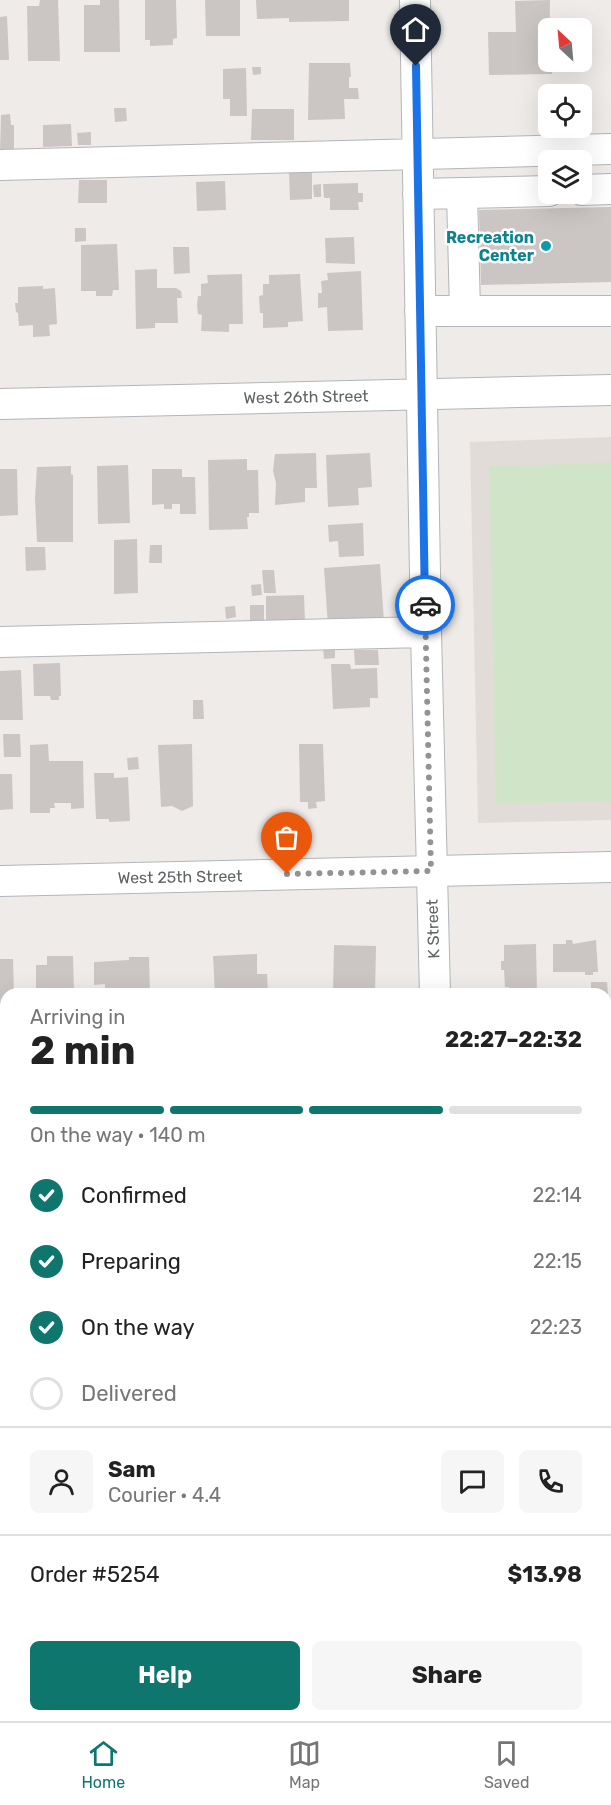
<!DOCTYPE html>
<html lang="en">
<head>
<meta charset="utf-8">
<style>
	body { margin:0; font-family:Rubik,sans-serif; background:#f6f6f6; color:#222; height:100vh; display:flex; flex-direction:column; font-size:22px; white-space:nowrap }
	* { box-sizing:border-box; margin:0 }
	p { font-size:20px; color:#767676 }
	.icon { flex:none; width:33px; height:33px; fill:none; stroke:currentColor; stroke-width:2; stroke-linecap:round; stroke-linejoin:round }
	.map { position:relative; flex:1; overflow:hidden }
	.side { position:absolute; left:0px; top:988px; width:612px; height:734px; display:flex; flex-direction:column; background:#fff; border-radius:18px 18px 0 0; box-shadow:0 6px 24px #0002 }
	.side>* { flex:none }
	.needle { width:39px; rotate:334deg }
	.buttons { position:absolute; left:538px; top:18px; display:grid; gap:12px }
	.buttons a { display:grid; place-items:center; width:54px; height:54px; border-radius:9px; background:#fff; box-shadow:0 6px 24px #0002; font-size:30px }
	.pin { position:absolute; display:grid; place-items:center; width:51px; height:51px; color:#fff; margin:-62px -26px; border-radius:50% 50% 50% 0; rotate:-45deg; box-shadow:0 0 6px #0007 }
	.pin .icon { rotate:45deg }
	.courier { position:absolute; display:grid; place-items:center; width:60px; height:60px; margin:-30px; border:4px solid #1a73e8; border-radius:50%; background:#fff; color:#222; box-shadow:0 2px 8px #0007 }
	.overview em { font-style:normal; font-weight:700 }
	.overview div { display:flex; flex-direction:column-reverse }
	.overview { display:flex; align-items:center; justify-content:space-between; height:102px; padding:0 30px }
	h1 { font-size:39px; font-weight:700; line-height:45px }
	.bar { display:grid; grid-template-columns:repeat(4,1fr); gap:9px 6px; align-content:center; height:72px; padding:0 30px }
	.bar i { height:8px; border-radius:4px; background:#e0e0e0 }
	.bar .selected { background:#0f766e }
	.bar p { grid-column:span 4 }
	.line { display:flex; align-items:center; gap:15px; padding:0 30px; border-top:2px solid #e0e0e0 }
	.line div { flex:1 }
	.round { display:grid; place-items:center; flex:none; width:63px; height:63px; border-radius:9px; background:#f6f6f6 }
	ol { padding:0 30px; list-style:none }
	li { display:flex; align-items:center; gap:18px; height:66px }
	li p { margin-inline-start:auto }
	li .icon { padding:6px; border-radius:50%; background:#0f766e; color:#fff; stroke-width:4 }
	li:last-child { color:#767676 }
	li i { width:33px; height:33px; border:3px solid #e0e0e0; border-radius:50% }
	.button { display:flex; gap:12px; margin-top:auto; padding:12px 30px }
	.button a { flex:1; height:69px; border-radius:9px; background:#0f766e; color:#fff; font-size:24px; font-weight:700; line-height:69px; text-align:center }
	.button a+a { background:#f6f6f6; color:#222 }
	.tabs { display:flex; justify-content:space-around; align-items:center; height:84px; border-top:2px solid #e0e0e0; background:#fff; font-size:16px; color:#767676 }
	.tabs a { display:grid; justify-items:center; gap:3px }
	.tabs .selected { color:#0f766e }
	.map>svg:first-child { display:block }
	.education { fill:#e2dcd9 }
	.green { fill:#d0e4c7 }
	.building { fill:#cbc6c4 }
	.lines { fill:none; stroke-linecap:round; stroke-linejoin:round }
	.minor-casing { stroke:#b2b6b8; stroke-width:32 }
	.minor { stroke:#fff; stroke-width:30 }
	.rail { stroke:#b3b4b4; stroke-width:4.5; stroke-dasharray:1.5 8; stroke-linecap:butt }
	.done { stroke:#919394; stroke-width:6; stroke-dasharray:0 10.8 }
	.route { stroke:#1a73e8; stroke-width:8 }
	.culture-dot { fill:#0f9aa8; stroke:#fff; stroke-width:2 }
	.labels { text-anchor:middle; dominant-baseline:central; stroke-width:5; stroke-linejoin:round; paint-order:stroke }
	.culture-label { font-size:16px; font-weight:bold; fill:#0d838f; stroke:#fff; text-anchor:end }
	.street-label { font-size:16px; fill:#5f6466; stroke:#fff }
</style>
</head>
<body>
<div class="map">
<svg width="611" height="1721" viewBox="0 0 611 1721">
	<rect width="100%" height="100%" fill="#efebe8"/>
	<path class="education" d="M611,437V820L478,823L470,442Z"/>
	<path class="green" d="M611,463V801L496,804L489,466Z"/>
	<path class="building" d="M40,0H58L60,61H28L27,6H39Z
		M100,0H119L120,52H84V5H100Z
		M145,0H176L177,38L173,39V45L150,46V40H145Z
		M205,0H240V36H206Z
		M256,0H349V21L289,22V18L257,19Z
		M550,0L549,62H552V74L489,75L488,32H516L515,1Z
		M7,16L9,60H0V17Z
		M309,63H350L351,77H349V88H358L359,99H344L345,119L308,120Z
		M252,67H261V74L253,75Z
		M246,68L247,116H230V99H223V69Z
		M114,108H126L127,121L115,122Z
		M252,109H294V140H251Z
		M10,114L11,125H14V152H0L1,115Z
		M71,124L72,146L43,147V125Z
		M91,132V145H78L77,133Z
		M289,172H312V199L290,200Z
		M79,180H107V203H78Z
		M225,181L226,210L197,211L196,182Z
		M358,183V193H363V202H358L359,210H330V198H324L323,184Z
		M321,184V197H314L313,185Z
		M611,207V282L481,285L479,210Z
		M75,228H86V241L75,242Z
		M354,237L355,264L326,263L325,238Z
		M117,244L119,290H113L112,296H96V291H81V245Z
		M173,247H189L190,273L174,274Z
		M157,269V288H176L181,291L182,298H177L178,323H155V328L136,329L135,270Z
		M361,271L363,330L328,331L327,307L318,308V293H322L321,281L328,280L327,273Z
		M242,274L243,324H229V332L201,331L202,315L198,314L197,305L198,296H201V284L208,283L207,275Z
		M300,274L303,321L288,322V327L263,328V313H260L259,296L263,295V284H269V275Z
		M43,286V289L55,288L57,324L49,325L50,336L33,337V325L19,326L18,313L16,312L15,303H18V287Z
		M316,453L317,488H305V502L275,505L276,483L273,471L275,454Z
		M370,453L372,487L358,488L359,505L328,507L326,455Z
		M247,459V470H258L259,513H249V517H247L248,529L209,530L208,460Z
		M128,465L130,523L98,524L97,466Z
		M71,466V474L73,475V542H37L35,498L37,467Z
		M0,469H17L18,515L0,516Z
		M152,469H182V477H195L196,514H180V504H172V509H164V504L152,505Z
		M363,523L364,556L339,557L338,541L329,542L328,525Z
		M137,539L138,593L114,594V540Z
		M150,545H162V563H149Z
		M25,547H45L46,570L26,571Z
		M380,564L384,622L328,626L324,568Z
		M262,570H274L276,593H264Z
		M261,584L262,595L252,596L251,585Z
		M304,595L305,622L266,624V596Z
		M250,605H264V625H250Z
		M235,606L236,617L226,619L225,607Z
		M323,648H335V658L324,659Z
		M354,650H378L379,665H355Z
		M60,663L61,696H59V700H51L50,696H34L33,664Z
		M331,664H350L351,669L377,668L378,698H370V707L333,709Z
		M21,670L23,720H0V671Z
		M193,700H203L204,719H193Z
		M3,734H20L21,757H4Z
		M48,744L49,761H83L84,808L71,809V803H54L55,808H50V813H30V745Z
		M192,744L193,806L182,811L172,806L161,807L158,745Z
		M299,744H323L325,801L316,802L317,808L308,809V802H300Z
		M138,757L139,769L128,770L127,758Z
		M94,773H114V778L128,777L130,821L109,822V819H96Z
		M0,774H12L13,809L0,810Z
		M566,940H572L573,944L596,940L598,972H593V975H585V972H553V944H566Z
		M536,944L537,994H509V987H505L504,970H501V961H504V945Z
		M334,945L376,946L375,994H333Z
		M257,954V974H267L268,994H215L213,956Z
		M47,956H73L74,994H36V965H47Z
		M129,957H149L150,994H105V984L94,985V962L129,960Z
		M0,959H13L14,994H6V1007L0,1005Z
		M591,982H607L608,994H580V988H591Z
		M89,988V994H77V989Z
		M611,1253V1290H606V1254Z
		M0,1411H6V1592H0Z
		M0,1645H6V1716H43V1721H0Z
		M59,1716H96L97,1721H59Z
		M110,1716H146V1721H111Z
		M236,1716H267V1721H237Z
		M296,1716H339V1721H296Z
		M354,1716H395V1721H354Z
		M518,1716H597V1721H518Z"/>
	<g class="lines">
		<g class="minor-casing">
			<path id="minor" d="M415,0L426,632L435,994
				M0,165L611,149
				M582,190L611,189
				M462,193L465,311
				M418,194L549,191
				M420,311H611
				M0,404L611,390
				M0,642L426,632
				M0,881L611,867
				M606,1106H611
				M0,1120H6
				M0,1177H6
				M0,1278L6,1277
				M606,1405L611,1404
				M606,1490H611
				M606,1564H611
				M0,1603L6,1602
				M453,1716V1721"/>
		</g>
		<use href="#minor" class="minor"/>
		<path class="rail" d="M606,1331H611
			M0,1347L6,1346
			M606,1351H611
			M0,1366H6"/>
	</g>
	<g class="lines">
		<path class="done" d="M287,874L431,871L425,605"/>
		<path class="route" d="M416,66L425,605"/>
	</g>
	<circle class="culture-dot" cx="546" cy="246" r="6"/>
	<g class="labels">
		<g class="culture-label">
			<text x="534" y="237">Recreation<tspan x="534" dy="18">Center</tspan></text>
		</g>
		<g class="street-label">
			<text transform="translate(306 397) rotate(-1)">West 26th Street</text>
			<text transform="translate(180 877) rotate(-1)">West 25th Street</text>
			<text transform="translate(433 929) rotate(-92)">K Street</text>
		</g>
	</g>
</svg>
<div class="buttons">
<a><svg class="needle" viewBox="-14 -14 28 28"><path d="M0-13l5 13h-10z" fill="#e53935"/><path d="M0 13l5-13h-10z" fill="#767676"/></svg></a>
<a><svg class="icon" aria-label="locate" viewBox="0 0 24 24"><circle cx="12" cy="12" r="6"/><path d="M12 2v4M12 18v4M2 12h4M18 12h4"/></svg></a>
<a><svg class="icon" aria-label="layers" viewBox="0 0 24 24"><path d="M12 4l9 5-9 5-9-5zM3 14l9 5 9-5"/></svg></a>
</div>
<div class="pin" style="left:287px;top:874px;background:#ea580c"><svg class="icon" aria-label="bag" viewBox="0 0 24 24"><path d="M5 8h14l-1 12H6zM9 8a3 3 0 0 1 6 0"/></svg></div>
<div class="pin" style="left:416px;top:66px;background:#1f2937"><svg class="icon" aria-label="home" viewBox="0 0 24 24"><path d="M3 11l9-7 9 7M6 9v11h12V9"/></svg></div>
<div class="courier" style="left:425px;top:605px"><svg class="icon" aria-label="car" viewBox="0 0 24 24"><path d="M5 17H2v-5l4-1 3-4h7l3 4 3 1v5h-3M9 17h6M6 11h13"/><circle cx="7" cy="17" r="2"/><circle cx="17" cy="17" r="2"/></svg></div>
<section class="side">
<div class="overview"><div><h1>2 min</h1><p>Arriving in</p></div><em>22:27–22:32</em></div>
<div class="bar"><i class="selected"></i><i class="selected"></i><i class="selected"></i><i></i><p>On the way · 140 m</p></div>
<ol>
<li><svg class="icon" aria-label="check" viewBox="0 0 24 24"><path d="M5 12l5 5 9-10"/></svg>Confirmed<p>22:14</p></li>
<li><svg class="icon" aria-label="check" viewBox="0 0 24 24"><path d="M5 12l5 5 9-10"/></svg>Preparing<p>22:15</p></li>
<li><svg class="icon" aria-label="check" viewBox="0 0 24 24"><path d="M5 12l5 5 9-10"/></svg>On the way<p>22:23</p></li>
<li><i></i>Delivered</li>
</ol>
<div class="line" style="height:108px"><a class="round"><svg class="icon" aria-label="person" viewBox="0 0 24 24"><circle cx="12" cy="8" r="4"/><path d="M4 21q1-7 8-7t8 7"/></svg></a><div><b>Sam</b><p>Courier · 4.4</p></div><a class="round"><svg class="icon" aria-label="chat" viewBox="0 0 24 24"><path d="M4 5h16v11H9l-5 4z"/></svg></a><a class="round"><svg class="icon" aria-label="phone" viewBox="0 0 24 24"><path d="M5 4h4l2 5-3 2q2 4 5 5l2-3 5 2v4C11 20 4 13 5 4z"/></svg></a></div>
<div class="line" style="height:78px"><div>Order #5254</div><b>$13.98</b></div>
<div class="button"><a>Help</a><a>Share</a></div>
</section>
</div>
<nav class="tabs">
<a class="selected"><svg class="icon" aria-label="home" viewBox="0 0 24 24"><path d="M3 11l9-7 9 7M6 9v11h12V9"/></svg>Home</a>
<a><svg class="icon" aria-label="map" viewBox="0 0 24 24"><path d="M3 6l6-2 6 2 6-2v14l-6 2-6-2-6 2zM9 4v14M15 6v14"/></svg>Map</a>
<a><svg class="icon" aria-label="saved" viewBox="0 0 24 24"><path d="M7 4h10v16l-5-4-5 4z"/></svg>Saved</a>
</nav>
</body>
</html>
